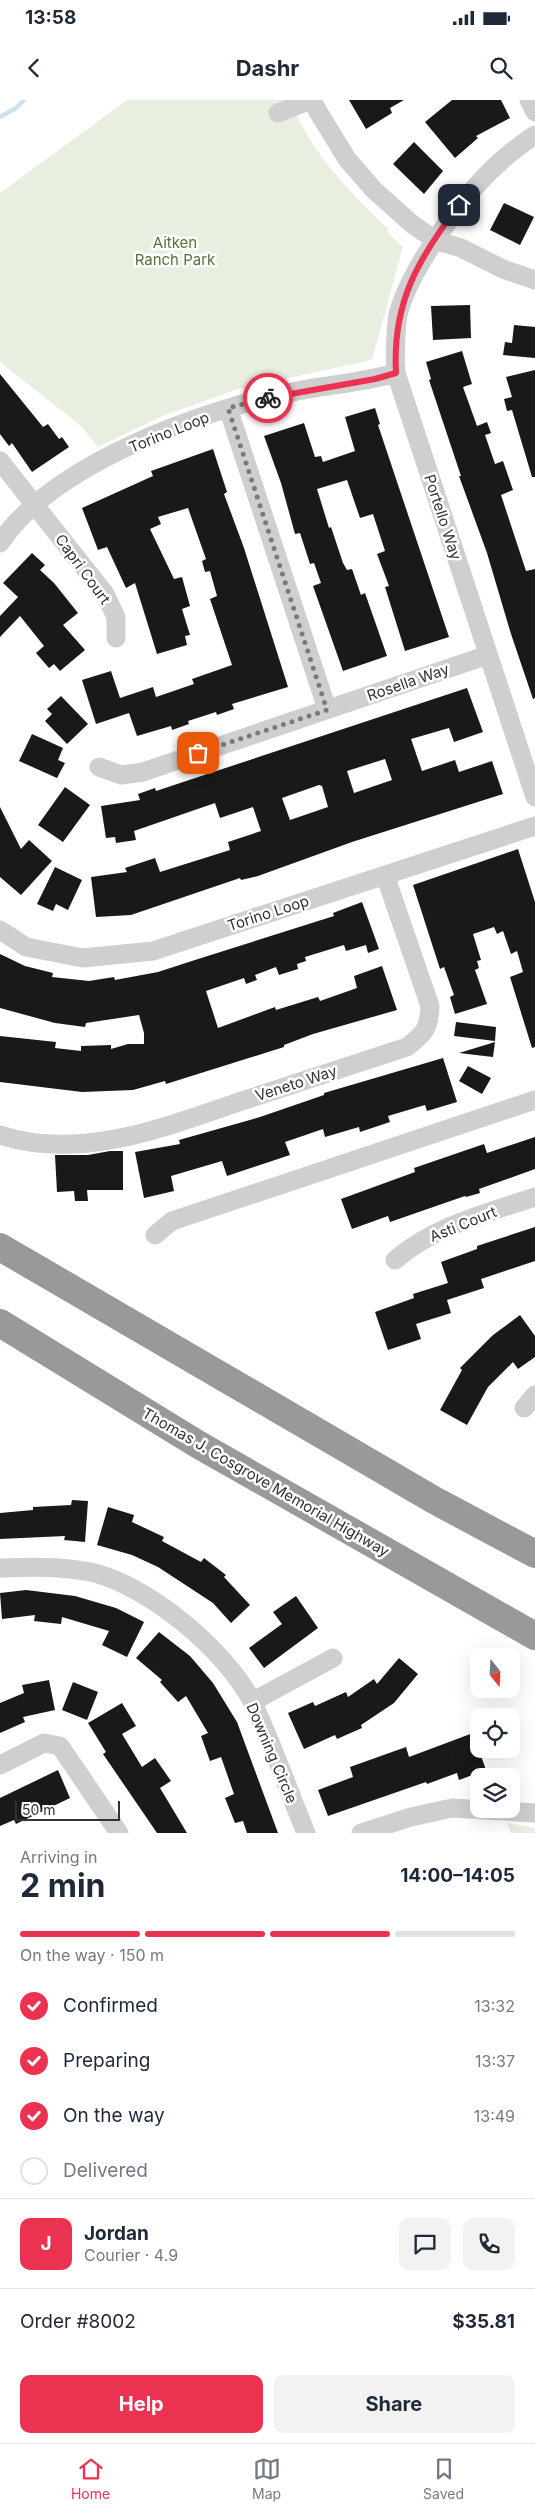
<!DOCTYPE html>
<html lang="en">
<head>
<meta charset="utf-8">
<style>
	body { margin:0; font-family:Inter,sans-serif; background:#f2f2f3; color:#1f2937; height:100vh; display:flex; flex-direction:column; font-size:19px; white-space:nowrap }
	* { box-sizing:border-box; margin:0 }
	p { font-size:16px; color:#747a83 }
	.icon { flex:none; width:28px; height:28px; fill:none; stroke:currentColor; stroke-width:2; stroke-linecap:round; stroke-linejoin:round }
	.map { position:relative; height:1733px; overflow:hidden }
	.details { display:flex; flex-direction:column; background:#fff; flex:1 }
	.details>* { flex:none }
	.needle { width:32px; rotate:162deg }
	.buttons { position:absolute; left:470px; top:1548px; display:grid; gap:10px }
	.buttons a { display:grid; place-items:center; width:50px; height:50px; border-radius:10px; background:#fff; box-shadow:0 5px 20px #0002; font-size:25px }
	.scale { position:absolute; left:15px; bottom:12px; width:105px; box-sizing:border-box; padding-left:5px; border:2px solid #323232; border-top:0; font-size:14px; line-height:18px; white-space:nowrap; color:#323232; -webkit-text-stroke:4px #fff; paint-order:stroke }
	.pin { position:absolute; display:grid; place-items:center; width:42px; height:42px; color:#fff; margin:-21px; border-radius:10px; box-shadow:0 2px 8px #0006 }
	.courier { position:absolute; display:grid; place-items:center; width:50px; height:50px; margin:-25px; border:4px solid #eb3250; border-radius:50%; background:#fff; color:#222; box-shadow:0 1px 6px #0007 }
	.overview em { font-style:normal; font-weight:700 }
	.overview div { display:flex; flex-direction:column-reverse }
	.overview { display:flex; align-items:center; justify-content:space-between; height:85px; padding:0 20px }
	h1 { font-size:32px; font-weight:700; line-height:38px }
	.bar { display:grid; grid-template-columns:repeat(4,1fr); gap:8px 5px; align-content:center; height:60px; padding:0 20px }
	.bar i { height:6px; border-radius:4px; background:#e0e1e3 }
	.bar .on { background:#eb3250 }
	.bar p { grid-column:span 4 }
	.line { display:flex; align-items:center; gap:12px; padding:0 20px; border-top:1px solid #e0e1e3 }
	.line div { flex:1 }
	.round { display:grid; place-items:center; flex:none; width:52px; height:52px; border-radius:10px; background:#f2f2f3 }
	ol { padding:0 20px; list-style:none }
	li { display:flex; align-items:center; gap:15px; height:55px }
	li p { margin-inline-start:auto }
	li .icon { padding:5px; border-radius:50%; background:#eb3250; color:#fff; stroke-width:4 }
	li:last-child { color:#747a83 }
	li i { width:28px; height:28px; border:2px solid #e0e1e3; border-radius:50% }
	.cta { display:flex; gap:10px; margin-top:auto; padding:10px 20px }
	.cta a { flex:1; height:58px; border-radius:10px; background:#eb3250; color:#fff; font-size:20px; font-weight:700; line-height:58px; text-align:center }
	.cta a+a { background:#f2f2f3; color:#1f2937 }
	.status { display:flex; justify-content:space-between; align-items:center; height:35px; padding:0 25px; background:#fff; direction:ltr }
	.status svg { height:14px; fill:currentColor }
	header { display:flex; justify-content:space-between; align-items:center; height:65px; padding:0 20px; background:#fff; font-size:22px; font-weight:700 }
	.dock { display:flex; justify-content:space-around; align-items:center; height:70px; border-top:1px solid #e0e1e3; background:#fff; font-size:14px; color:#747a83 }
	.dock a { display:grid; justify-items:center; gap:2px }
	.dock .on { color:#eb3250 }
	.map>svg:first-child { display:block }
	.green { fill:#e9efe0 }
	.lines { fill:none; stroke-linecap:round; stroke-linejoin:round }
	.stream { stroke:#cde4ef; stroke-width:4.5 }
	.building { fill:#191919; fill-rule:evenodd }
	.minor { stroke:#cfcfcf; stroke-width:19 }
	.highway { stroke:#999; stroke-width:28 }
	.done { stroke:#7a7a7a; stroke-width:5; stroke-dasharray:0 9 }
	.route { stroke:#eb3250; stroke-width:6 }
	.labels { text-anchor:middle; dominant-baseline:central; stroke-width:5; stroke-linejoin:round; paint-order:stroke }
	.park-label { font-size:15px; fill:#59703d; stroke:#fff }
	.street-label { font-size:15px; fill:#323232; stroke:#fff }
</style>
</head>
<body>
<div class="status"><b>13:58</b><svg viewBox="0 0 49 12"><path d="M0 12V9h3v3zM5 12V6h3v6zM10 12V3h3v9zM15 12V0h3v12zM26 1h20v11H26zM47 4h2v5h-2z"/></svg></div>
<header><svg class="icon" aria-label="back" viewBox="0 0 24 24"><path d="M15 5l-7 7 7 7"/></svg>Dashr<svg class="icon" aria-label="search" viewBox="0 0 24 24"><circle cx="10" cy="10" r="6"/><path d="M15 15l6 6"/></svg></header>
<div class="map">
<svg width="535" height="1733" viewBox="0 0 535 1733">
	<rect width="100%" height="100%" fill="#fff"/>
	<path class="green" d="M127,0H290C308,49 351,94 389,130L387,132L403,147L372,260L238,289L162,316L98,347L81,326L0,262V93Z
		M507,1723L535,1728V1733H511Z"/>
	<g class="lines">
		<path class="stream" d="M0,17L16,8L24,0"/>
	</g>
	<path class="building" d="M349,0H404L390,8L392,13L366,29Z
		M452,0H501L510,18L476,36L478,38L455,58L425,22Z
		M414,42L443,71L424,94L393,64Z
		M504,103L534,117L520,145L490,130Z
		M470,205L471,238L433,240L431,206Z
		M514,225L535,227V258L503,255L505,242L512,243Z
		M462,251L472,284L463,287L477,326L487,322L491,333L485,335L495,364L503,361L513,390L501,395L526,471L535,469V598L533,599L511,534L487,453L459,376H461L429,280L431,279L426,262Z
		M535,270V377H532L512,310L507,311L504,299L512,297L506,277Z
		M0,274L43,327L48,324L59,339L62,337L69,347L32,372L12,343L9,346L0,334Z
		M375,308L380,324L378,325L449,537L405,551L385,487L389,486L377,454L385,451L373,414L360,418L347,380L317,389L329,428L331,427L343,463L347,470L352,469L361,495L365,493L387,556L343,571L313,486L321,483L314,463L310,464L300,433L295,434L281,383L264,336L304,323L315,357L321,356L323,362L355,351L345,317Z
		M213,349L227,392L224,394L244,448L288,587L232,604L234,609L217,615L216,612L188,621L189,624L172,630L171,626L137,636L129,613L96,624L82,580L111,571L120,598L153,587L156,597L194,584L192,579L232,565L210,499L217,496L210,471L205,472L202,461L206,459L188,408L158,417L161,424L150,429L174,479L182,477L190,506L182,509L190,535L185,536L187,545L157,554L135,483L126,488L107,447L98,450L82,408L153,376L151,371Z
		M32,453L45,465L40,470L54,483L78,513L63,525L85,550L60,571L54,564L49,568L36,553L44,546L20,516L0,537V516L18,497L3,483Z
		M467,588L483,632L454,642L449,628L411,639L422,671L455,660L459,672L492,661L503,694L352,742L258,776L241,780L240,778L131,815L96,817L91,777L127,772L125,768L155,758L160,772L230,750L228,742L261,731L253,707L220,718L215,703L134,731L136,740L116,743L115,737L106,738L101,706L140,700L138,694L155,688L156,691ZM385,659L392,680L354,693L347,671ZM319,685L322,686L328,707L290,720L282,698Z
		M61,596L88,624L67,644L45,621L52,614L47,609Z
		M32,634L63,648L58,660L65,663L57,678L19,661Z
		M65,687L90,705L63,742L38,725Z
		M0,707L21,749L29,740L52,761L21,795L0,777Z
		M518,749L535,802V947L532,948L510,877L523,872L517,851L511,854L503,831L497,834L494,827L473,834L481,860L477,861L479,868L475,870L487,904L455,914L450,897L454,895L444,867L440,869L413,785Z
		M55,767L82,780L68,810L56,804L53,811L37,804Z
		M362,802L379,849L368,853L366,845L346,851L344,845L305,857L306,861L297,864L298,869L279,875L276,867L255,875L257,880L246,884L244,878L206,891L218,928L275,907L276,910L318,897L320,901L357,888L354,876L382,866L397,910L313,934L284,945V947L166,984L165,981L133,990L82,992L0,982V936L56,942L55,948L81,951V946L111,945V949L128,944H144V933L139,915L86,923L85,927L55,923L0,908V854L25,866L53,873L52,877L89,881L114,877L115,880L158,872L195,860L334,816L333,813Z
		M456,922L496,927L495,941L454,936Z
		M495,942L493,957L459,953Z
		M443,958L457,1002L427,1011L425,1005L388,1016L390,1022L360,1032L359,1027L325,1037L323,1029L285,1042L290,1055L227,1076L222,1061L171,1076L174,1091L144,1098L135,1052L180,1044L179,1040L260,1017L324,995V993Z
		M468,966L491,978L482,994L459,981Z
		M535,1037V1069L479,1089L480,1093L466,1097L465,1096L390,1122L388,1116L352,1129L341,1099L415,1072L414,1068L484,1044L487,1053Z
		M110,1051H123V1090H87L88,1101H75L74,1091L57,1092L55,1055H88Z
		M535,1127V1161L481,1179L484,1188L447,1200L451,1213L416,1224L421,1239L388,1250L375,1212L414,1198L413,1194L448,1183L441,1162L477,1149V1146Z
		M520,1215L535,1236V1257L518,1269L513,1262L488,1287L467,1325L440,1310L462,1270L460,1268L493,1235Z
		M72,1400L88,1401L85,1442L64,1440L65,1436L0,1439V1413L33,1410V1407L71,1405Z
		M108,1407L134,1415L132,1422L164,1437L162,1441L201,1462L204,1458L226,1475L224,1477L250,1505L231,1523L213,1503L158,1467L132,1455L97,1445Z
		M26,1490L75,1496L116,1508L144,1522L127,1557L102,1545L109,1531L62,1517L61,1524L34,1521L35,1515L2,1519L0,1493Z
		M296,1496L318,1528L264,1568L249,1548L282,1524L273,1512Z
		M159,1532L190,1556L213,1583L237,1622L278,1733H247L243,1721L235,1723L225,1698L234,1694L221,1657L210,1661L201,1636L208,1633L186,1596L178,1602L160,1582L162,1580L136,1558Z
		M399,1558L418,1574L394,1603L361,1625L362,1628L337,1639L335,1635L304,1649L288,1613L313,1602L315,1606L346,1592L348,1597L374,1579L377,1584Z
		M49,1580L55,1610L23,1617L25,1622L0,1633V1603L24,1593L22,1585Z
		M73,1582L98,1592L87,1620L62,1610Z
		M122,1603L136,1626L122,1634L142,1667L155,1658L171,1681L160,1688L187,1733H157L103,1654L106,1652L88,1623Z
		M473,1633L486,1670L459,1680L457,1673L427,1684L426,1682L328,1716L318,1690L353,1677L350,1667L406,1647L409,1657Z
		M58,1670L70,1698L16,1724L14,1720L0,1726V1698Z"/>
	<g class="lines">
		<path class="minor" d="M311,0L347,59L374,90L412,124L435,140L461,148L503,169L535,180
			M529,0L535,12
			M278,13L311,0
			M535,35C487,66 455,108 425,156C414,174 403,194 398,215C395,235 395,253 396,273L535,697
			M228,308L327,609
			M0,361L105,494L116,517V538
			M0,443C52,365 199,311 288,293C324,285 361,283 396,273
			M99,667L121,675L143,672L488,555
			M0,830L26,847L83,858L153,851L535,726
			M0,1035C84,1062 169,1025 248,999C301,982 354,964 407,947C425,933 429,929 430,906L385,775
			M155,1135L172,1121L535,1000
			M395,1160C434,1126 487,1113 535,1097
			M524,1308L535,1295
			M0,1468C31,1467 60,1466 91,1472C149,1486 226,1550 253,1603C273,1645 288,1690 306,1733
			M252,1602L333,1558
			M0,1665L44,1643L60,1646L119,1733
			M361,1733L411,1717L452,1708L535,1713"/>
		<path class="highway" d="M0,1147L434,1400L535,1454
			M0,1223L199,1345L535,1536"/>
	</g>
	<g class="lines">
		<path class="done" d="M198,653L327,610L228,308L268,298"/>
		<path class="route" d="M268,298L375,279L396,273C392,203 418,159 459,105"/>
	</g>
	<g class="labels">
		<g class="park-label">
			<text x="175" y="142">Aitken<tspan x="175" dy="17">Ranch Park</tspan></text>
		</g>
		<g class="street-label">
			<text transform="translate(169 332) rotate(-22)">Torino Loop</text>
			<text transform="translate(443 417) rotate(72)">Portello Way</text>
			<text transform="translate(83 469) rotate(54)">Capri Court</text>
			<text transform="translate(408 582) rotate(-19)">Rosella Way</text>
			<text transform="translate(268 813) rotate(-18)">Torino Loop</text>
			<text transform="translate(296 983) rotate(-18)">Veneto Way</text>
			<text transform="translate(463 1124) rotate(-22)">Asti Court</text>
			<text transform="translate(266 1382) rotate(30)">Thomas J. Cosgrove Memorial Highway</text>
			<text transform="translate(272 1653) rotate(67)">Downing Circle</text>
		</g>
	</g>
</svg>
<div class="buttons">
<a><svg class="needle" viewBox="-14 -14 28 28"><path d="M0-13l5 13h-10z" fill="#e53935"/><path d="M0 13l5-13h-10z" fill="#747a83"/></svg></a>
<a><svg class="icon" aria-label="locate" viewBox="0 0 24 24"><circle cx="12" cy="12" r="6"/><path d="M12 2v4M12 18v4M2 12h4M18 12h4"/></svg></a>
<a><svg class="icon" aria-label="layers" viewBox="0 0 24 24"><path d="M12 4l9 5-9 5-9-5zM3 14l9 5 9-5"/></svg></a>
</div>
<div class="scale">50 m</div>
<div class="pin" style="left:198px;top:653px;background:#ea580c"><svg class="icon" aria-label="bag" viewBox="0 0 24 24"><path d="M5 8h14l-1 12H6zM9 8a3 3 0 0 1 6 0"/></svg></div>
<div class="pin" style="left:459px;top:105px;background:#1f2937"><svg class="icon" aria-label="home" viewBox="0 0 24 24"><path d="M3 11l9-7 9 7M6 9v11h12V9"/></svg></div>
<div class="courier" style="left:268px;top:298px"><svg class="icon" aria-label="bike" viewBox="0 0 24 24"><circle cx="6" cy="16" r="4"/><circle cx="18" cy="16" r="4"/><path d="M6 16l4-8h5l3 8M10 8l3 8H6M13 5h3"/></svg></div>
</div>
<section class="details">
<div class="overview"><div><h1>2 min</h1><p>Arriving in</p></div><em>14:00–14:05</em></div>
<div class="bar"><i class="on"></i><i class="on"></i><i class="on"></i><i></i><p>On the way · 150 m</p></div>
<ol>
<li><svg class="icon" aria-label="check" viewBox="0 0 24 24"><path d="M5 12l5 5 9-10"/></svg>Confirmed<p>13:32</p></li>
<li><svg class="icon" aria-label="check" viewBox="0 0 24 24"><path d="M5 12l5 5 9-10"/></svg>Preparing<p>13:37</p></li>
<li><svg class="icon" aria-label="check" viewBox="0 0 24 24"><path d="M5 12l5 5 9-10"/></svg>On the way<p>13:49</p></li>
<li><i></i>Delivered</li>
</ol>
<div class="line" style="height:90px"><b class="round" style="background:#eb3250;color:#fff">J</b><div><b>Jordan</b><p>Courier · 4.9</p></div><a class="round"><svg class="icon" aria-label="chat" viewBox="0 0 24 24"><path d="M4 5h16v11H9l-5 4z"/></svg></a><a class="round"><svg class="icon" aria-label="phone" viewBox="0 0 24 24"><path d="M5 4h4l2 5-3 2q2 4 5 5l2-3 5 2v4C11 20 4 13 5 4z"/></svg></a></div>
<div class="line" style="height:65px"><div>Order #8002</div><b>$35.81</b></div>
<div class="cta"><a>Help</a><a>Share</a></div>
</section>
<nav class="dock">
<a class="on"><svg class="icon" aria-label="home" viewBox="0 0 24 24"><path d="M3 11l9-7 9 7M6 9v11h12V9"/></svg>Home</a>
<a><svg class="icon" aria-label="map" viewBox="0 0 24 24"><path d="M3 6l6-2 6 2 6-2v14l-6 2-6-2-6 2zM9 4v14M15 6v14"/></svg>Map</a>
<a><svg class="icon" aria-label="saved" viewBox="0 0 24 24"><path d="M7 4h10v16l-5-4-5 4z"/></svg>Saved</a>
</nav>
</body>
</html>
